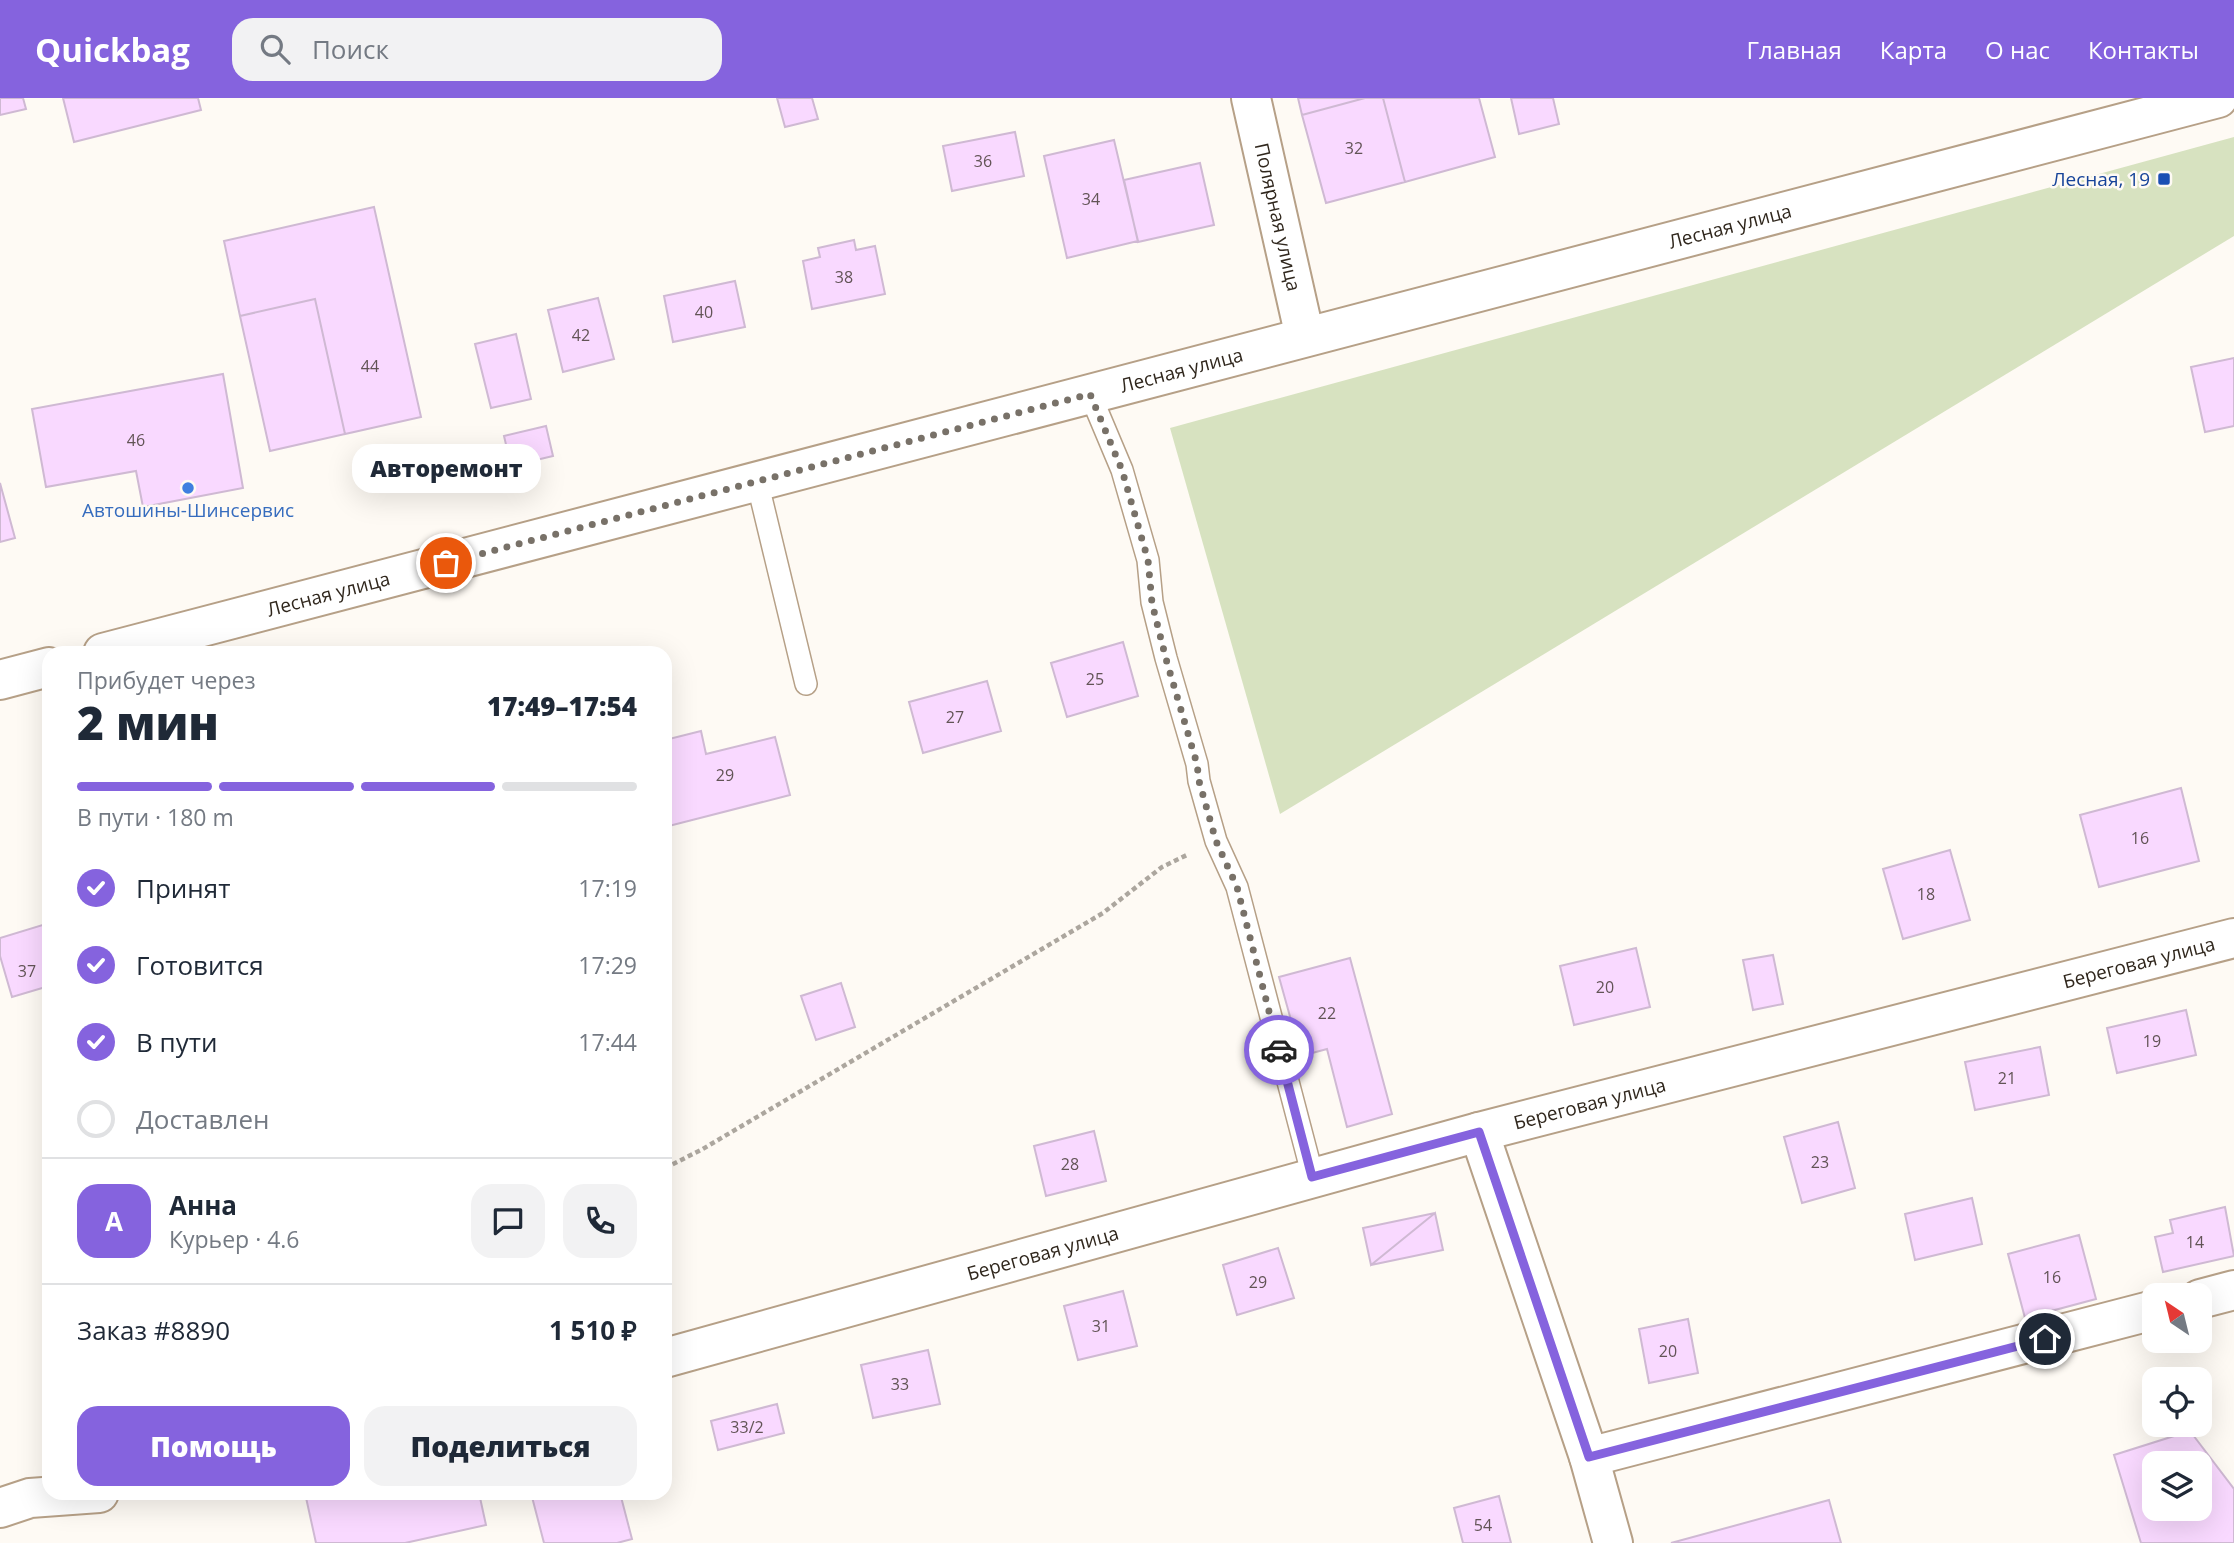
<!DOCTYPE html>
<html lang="ru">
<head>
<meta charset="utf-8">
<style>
	body { margin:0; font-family:"Open Sans",sans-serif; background:#f2f2f3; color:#1f2937; height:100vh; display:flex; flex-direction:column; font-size:26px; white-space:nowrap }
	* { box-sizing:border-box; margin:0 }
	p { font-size:23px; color:#747a83 }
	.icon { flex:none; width:38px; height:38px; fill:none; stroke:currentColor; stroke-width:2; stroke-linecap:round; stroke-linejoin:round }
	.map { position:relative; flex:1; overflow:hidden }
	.drawer { position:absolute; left:42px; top:548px; width:630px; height:854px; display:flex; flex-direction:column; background:#fff; border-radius:21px; box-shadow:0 7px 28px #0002 }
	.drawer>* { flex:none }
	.needle { width:46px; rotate:325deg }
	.buttons { position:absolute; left:2142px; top:1185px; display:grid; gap:14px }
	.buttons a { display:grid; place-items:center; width:70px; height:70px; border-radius:14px; background:#fff; box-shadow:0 7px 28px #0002; font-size:35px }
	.pin { position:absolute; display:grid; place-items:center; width:60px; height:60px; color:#fff; margin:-30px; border:4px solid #fff; border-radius:50%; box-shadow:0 2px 7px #0007 }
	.courier { position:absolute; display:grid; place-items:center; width:70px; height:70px; margin:-35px; border:5px solid #8563de; border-radius:50%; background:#fff; color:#222; box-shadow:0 2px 9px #0007 }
	.bubble { position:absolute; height:49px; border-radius:21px; background:#fff; box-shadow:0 7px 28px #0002; font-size:23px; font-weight:800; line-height:49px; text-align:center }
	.overview em { font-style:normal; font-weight:800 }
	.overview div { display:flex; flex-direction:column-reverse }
	.overview { display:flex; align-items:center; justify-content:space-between; height:119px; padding:0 35px }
	h1 { font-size:46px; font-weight:800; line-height:52px }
	.bar { display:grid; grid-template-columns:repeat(4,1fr); gap:10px 7px; align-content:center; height:84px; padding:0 35px }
	.bar i { height:9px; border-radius:5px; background:#e0e1e3 }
	.bar .selected { background:#8563de }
	.bar p { grid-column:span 4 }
	.line { display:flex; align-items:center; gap:18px; padding:0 35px; border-top:2px solid #e0e1e3 }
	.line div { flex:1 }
	.round { display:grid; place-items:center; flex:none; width:74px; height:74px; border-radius:21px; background:#f2f2f3 }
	ol { padding:0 35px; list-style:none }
	li { display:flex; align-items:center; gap:21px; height:77px }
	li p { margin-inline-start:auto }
	li .icon { padding:7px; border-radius:50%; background:#8563de; color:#fff; stroke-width:4 }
	li:last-child { color:#747a83 }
	li i { width:38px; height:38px; border:4px solid #e0e1e3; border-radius:50% }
	.action { display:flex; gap:14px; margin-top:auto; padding:14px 35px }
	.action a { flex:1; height:80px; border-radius:21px; background:#8563de; color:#fff; font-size:28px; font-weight:800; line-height:80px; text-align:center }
	.action a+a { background:#f2f2f3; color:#1f2937 }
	header { display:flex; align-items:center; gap:42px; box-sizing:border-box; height:98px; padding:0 35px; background:#8563de; color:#fff }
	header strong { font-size:33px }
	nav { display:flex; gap:38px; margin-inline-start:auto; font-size:24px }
	.search { width:490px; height:63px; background:#f2f2f3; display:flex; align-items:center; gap:18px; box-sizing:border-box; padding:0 24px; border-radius:21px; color:#747a83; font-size:26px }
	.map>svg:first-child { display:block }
	.green { fill:#d7e2c0 }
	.building { fill:#f9d9ff; stroke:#cfb9d3; stroke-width:2; fill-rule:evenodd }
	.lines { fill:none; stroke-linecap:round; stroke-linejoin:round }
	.lane-casing { stroke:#b6a087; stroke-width:24 }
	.street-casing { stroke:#b6a087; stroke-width:42 }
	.secondary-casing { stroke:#b6a087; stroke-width:42 }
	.path { stroke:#aca69e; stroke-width:4.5; stroke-dasharray:5 3.5; stroke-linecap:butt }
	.lane { stroke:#fff; stroke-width:21 }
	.street { stroke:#fff; stroke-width:38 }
	.secondary { stroke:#fff; stroke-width:38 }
	.done { stroke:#787168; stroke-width:7; stroke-dasharray:0 12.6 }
	.route { stroke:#8563de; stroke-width:9 }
	.transit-dot { fill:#1a4fb4; stroke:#fefaf4; stroke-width:2.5 }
	.shop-dot { fill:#3f7fe0; stroke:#fefaf4; stroke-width:2.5 }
	.labels { text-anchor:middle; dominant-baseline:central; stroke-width:5; stroke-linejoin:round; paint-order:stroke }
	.number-label { font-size:16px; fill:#625456 }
	.transit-label { font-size:19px; fill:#164399; stroke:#fefaf4; text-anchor:end }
	.street-label { font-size:19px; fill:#30271d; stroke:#fefaf4 }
	.shop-label { font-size:19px; fill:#366cbe; stroke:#fefaf4 }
</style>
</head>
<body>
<header>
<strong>Quickbag</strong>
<div class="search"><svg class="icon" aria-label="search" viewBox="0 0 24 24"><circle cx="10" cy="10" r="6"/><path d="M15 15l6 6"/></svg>Поиск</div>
<nav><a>Главная</a><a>Карта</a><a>О нас</a><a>Контакты</a></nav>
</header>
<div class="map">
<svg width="2234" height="1445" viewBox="0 0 2234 1445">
	<rect width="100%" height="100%" fill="#fefaf4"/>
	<path class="green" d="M2234,39V138L1280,716L1170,330Z"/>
	<path class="building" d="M0,0H23L26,11L0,17Z
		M63,0H198L201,12L74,44Z
		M777,0H812L818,21L785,29Z
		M1298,0H1365L1302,17Z
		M1365,0H1383L1405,84L1326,105L1302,17Z
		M1383,0H1479L1495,59L1405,84Z
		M1511,0H1553L1559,26L1519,36Z
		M1015,34L1024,78L952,93L943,48Z
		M1114,42L1138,143L1067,160L1044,58Z
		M1200,65L1214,127L1138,144L1124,82Z
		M374,109L421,319L345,336L315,201L240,218L224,143Z
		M854,142L856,152L875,148L885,196L812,211L803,163L820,159L818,150Z
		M735,183L745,229L673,244L664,198Z
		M598,200L614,261L563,274L548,212Z
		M315,201L345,336L270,353L240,218Z
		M516,236L531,301L491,310L475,246Z
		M2234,260V328L2205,334L2191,269Z
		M223,276L243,390L143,409L136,373L46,389L32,311Z
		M546,328L553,358L511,368L504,338Z
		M0,385L15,440L0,444Z
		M1123,544L1138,598L1067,619L1051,565Z
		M987,583L1001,633L923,655L909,604Z
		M701,633L706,656L775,639L790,697L665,729V642Z
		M2181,690L2199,763L2099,789L2080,717Z
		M1950,752L1970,822L1903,841L1883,771Z
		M49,825V888L12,899L0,858V840Z
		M1636,850L1650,909L1574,927L1560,868Z
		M1773,857L1783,906L1753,912L1743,862Z
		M1350,860L1392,1016L1347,1029L1327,951L1301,958L1279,879Z
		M841,885L855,929L816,942L801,898Z
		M2186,912L2196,957L2117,975L2107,930Z
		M2040,949L2049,997L1975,1012L1965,964Z
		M1838,1024L1855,1090L1802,1105L1784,1039Z
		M1094,1033L1106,1083L1046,1098L1034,1048Z
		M1972,1100L1982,1146L1915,1162L1905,1116Z
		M2225,1109L2234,1158L2163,1174L2155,1139L2173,1135L2170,1122Z
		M1435,1115L1371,1167L1363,1130Z
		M1435,1115L1443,1152L1371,1167Z
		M2079,1137L2096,1201L2025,1220L2008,1156Z
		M1278,1150L1294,1200L1237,1217L1223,1167Z
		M1123,1193L1137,1248L1078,1262L1064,1208Z
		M1688,1221L1698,1275L1649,1285L1639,1231Z
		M928,1252L940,1306L873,1320L861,1267Z
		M777,1306L784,1335L718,1352L711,1323Z
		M2190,1333L2234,1391V1445H2141L2114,1357ZM2154,1365H2200V1410H2154Z
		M305,1395H479L486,1427L405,1445H316Z
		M531,1395H620L632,1441L617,1445H544Z
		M1499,1398L1511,1445H1463L1454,1410Z
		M1829,1402L1841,1445H1671Z"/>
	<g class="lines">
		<g class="lane-casing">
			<path id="lane" d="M1090,296L1122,372L1148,462L1152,504L1166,560L1197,666L1199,683L1216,743L1237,789L1313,1079
				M757,383L806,586"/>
		</g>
		<g class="street-casing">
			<g id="street">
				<path id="s1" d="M1251,0L1305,239"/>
				<path d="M1479,1034L1589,1359L1613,1445"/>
				<path d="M2200,1201L2234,1192"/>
				<path id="s2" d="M665,1260L1479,1034L2234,840"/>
				<path d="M1589,1359L2154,1212"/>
				<path d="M0,1410L30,1400L99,1395"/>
			</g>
		</g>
		<g class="secondary-casing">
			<g id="secondary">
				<path id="s3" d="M103,555L2218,0"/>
				<path d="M0,582L49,569"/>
			</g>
		</g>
		<path class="path" d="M665,1070L701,1052L1103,815L1162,769L1189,756"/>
		<use href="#lane" class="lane"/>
		<use href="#street" class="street"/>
		<use href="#secondary" class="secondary"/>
	</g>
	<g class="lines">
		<path class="done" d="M446,465L1090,296L1122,372L1148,462L1152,505L1166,561L1197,666L1199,683L1216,743L1237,789L1279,952"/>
		<path class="route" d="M1279,952L1312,1079L1479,1034L1589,1359L2045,1241"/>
	</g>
	<rect class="transit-dot" x="2157" y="74" width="14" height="14" rx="3.5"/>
	<circle class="shop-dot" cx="188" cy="390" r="7"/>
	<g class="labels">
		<g class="number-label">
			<text x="1354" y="50">32</text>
			<text x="983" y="63">36</text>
			<text x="1091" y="101">34</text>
			<text x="844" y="179">38</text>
			<text x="704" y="214">40</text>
			<text x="581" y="237">42</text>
			<text x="370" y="268">44</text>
			<text x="136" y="342">46</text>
			<text x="1095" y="581">25</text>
			<text x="955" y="619">27</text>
			<text x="725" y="677">29</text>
			<text x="2140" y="740">16</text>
			<text x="1926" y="796">18</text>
			<text x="27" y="873">37</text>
			<text x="1605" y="889">20</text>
			<text x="1327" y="915">22</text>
			<text x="2152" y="943">19</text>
			<text x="2007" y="980">21</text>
			<text x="1820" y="1064">23</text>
			<text x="1070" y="1066">28</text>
			<text x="2195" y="1144">14</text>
			<text x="2052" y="1179">16</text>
			<text x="1258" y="1184">29</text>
			<text x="1101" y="1228">31</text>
			<text x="1668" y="1253">20</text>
			<text x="900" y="1286">33</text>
			<text x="747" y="1329">33/2</text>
			<text x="1483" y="1427">54</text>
		</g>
		<g class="transit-label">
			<text x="2150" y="81">Лесная, 19</text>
		</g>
		<g class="street-label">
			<text stroke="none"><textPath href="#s1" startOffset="122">Полярная улица</textPath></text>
			<text stroke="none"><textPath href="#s3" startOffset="1682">Лесная улица</textPath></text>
			<text stroke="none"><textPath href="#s3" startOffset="1115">Лесная улица</textPath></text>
			<text stroke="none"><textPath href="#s3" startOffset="233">Лесная улица</textPath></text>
			<text stroke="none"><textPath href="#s2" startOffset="1526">Береговая улица</textPath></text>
			<text stroke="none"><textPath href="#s2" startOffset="959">Береговая улица</textPath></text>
			<text stroke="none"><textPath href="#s2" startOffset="392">Береговая улица</textPath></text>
		</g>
		<g class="shop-label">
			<text x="188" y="412">Автошины-Шинсервис</text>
		</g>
	</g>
</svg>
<div class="buttons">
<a><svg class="needle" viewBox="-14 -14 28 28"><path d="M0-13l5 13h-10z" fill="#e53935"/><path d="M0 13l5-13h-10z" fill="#747a83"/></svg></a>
<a><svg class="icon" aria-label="locate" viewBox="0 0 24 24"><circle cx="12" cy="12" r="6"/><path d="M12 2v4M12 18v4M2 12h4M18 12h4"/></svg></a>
<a><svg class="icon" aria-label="layers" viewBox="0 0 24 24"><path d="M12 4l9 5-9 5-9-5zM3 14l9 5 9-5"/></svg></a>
</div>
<div class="pin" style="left:446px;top:465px;background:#ea580c"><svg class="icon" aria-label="bag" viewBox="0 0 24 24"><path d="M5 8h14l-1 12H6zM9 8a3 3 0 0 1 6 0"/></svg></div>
<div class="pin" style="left:2045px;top:1241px;background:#1f2937"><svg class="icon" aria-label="home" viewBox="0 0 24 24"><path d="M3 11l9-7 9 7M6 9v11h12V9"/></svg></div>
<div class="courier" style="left:1279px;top:952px"><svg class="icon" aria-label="car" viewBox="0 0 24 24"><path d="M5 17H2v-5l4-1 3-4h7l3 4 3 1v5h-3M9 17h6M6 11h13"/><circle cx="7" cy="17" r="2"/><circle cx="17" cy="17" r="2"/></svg></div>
<div class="bubble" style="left:352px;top:346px;width:189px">Авторемонт</div>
<section class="drawer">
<div class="overview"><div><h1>2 мин</h1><p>Прибудет через</p></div><em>17:49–17:54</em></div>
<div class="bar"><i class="selected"></i><i class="selected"></i><i class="selected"></i><i></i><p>В пути · 180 m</p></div>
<ol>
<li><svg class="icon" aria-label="check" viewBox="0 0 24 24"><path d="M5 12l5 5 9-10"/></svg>Принят<p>17:19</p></li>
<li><svg class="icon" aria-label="check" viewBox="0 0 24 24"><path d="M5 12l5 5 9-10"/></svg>Готовится<p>17:29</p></li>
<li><svg class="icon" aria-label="check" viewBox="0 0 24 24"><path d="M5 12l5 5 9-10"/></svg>В пути<p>17:44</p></li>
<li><i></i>Доставлен</li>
</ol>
<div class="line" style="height:126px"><b class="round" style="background:#8563de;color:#fff">А</b><div><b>Анна</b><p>Курьер · 4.6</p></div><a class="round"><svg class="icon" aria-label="chat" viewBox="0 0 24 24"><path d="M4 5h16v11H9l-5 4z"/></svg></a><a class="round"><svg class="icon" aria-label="phone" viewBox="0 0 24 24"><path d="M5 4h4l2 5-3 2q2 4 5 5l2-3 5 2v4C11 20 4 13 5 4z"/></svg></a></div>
<div class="line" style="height:91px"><div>Заказ #8890</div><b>1 510 ₽</b></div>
<div class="action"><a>Помощь</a><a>Поделиться</a></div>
</section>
</div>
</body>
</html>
